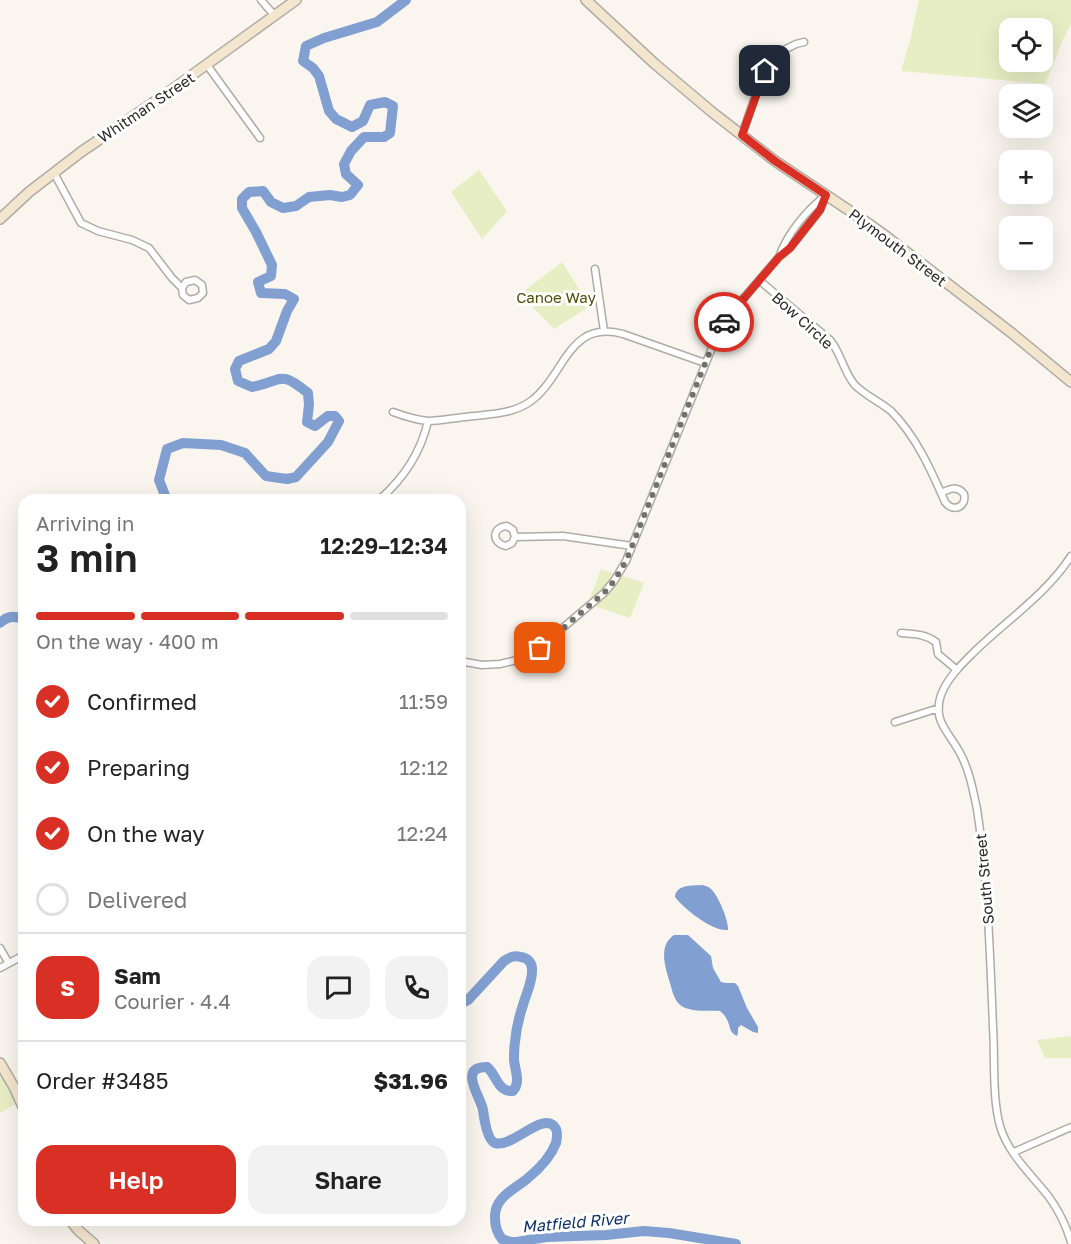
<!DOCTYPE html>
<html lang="en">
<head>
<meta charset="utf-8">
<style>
	body { margin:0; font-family:"Golos Text",sans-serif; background:#f2f2f2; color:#222; height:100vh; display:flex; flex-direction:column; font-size:22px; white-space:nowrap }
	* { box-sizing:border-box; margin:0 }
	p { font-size:20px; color:#767676 }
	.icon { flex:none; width:33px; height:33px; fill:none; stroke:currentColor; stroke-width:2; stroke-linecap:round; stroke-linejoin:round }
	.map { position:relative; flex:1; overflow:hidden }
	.sheet { position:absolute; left:18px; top:494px; width:448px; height:732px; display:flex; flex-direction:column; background:#fff; border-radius:18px; box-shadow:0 6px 24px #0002 }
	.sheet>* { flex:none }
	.buttons { position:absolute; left:999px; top:18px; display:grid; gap:12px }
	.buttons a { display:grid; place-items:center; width:54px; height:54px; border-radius:12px; background:#fff; box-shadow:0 6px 24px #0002; font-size:30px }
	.pin { position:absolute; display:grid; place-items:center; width:51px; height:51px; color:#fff; margin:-26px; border-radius:12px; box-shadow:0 3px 9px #0006 }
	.courier { position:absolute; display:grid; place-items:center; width:60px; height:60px; margin:-30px; border:4px solid #d93025; border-radius:50%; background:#fff; color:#222; box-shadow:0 2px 8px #0007 }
	.overview em { font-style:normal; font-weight:600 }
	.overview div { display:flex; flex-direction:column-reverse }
	.overview { display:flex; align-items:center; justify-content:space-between; height:102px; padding:0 18px }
	h1 { font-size:39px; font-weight:600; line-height:45px }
	.bar { display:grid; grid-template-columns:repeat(4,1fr); gap:9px 6px; align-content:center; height:72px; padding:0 18px }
	.bar i { height:8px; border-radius:4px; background:#e0e0e0 }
	.bar .selected { background:#d93025 }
	.bar p { grid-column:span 4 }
	.line { display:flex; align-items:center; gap:15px; padding:0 18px; border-top:2px solid #e0e0e0 }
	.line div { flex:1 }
	.round { display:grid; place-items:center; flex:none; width:63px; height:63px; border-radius:18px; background:#f2f2f2 }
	ol { padding:0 18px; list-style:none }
	li { display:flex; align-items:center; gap:18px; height:66px }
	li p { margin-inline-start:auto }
	li .icon { padding:6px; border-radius:50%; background:#d93025; color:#fff; stroke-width:4 }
	li:last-child { color:#767676 }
	li i { width:33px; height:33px; border:3px solid #e0e0e0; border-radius:50% }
	.cta { display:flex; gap:12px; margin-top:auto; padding:12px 18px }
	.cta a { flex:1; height:69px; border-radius:18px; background:#d93025; color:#fff; font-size:24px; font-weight:600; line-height:69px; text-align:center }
	.cta a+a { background:#f2f2f2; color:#222 }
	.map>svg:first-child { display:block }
	.green { fill:#e8eec4; fill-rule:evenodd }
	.water { fill:#819fd0 }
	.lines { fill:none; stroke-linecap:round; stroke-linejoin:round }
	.river { stroke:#819fd0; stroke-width:10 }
	.street-casing { stroke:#afaca5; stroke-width:9 }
	.secondary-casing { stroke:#afaca5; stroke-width:12 }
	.street { stroke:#fff; stroke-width:6 }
	.secondary { stroke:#f4e5ce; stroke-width:9 }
	.done { stroke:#73716c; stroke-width:6; stroke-dasharray:0 10.8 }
	.route { stroke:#d93025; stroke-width:8 }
	.labels { text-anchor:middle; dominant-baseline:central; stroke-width:6; stroke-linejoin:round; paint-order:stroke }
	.street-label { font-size:15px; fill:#2a2926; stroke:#fff }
	.park-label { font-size:15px; fill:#4c510a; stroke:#fff }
	.water-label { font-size:16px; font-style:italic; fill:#0d2f6a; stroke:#fff }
</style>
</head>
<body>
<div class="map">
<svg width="1071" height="1244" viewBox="0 0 1071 1244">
	<rect width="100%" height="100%" fill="#faf6ef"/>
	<path class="green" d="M919,0H1071V24L1064,37L1045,84L901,71L910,40ZM1010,28H1042V62H1010Z
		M479,170L507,211L482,239L451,192Z
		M562,262L590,306L554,329L520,294Z
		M601,569L644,583L630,618L588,604Z
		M1071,1036V1058H1045L1037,1040Z
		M0,1073L17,1103L0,1113Z"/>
	<path class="water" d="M702,885C706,886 708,886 711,889C718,895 729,921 728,930C713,932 684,909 675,897C676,884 692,886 702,885Z
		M674,935H688L711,956L713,968L721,982L726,983H735L738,986L747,1008L758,1027V1033L753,1032L741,1025L738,1028V1033L737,1036C728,1032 731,1025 726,1018C725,1015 722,1013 720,1011C709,1010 688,1013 679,1004C674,999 672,990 670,983C665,967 658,946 674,935Z"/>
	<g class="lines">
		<path class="river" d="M168,500L166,498L159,480L167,449L183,443L221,445L245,453L266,476L287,479L296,477L328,442L339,421L335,416H328L315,426L307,422L309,405L308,393C278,369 284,381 252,387L238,381L235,369L239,361L269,349L276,341L287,311L294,299L285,294L261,293L258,282L271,276L272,265L256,232L242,208V199L249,192L263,191L271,202L283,208L296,206L309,197L330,195L342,197L350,195L358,185L346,174L344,164L351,151L364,137H384L390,133L393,106L385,102L370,105L363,121L352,127L336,119L329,111L319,76L313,68L303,61L306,46L324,38L377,22L406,0
			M0,623C7,616 15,615 24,620
			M460,1004L468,1000L504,961C510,957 514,955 521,957C527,958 532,962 532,969C533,981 526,994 523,1005C519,1017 516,1030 515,1042C514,1048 514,1054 514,1060C515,1071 521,1082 513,1091C497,1092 497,1075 487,1067C457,1067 481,1097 483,1110C484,1117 487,1140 495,1143C512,1149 545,1108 556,1129C558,1133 557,1138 556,1143C551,1156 539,1169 528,1178C514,1190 494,1197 495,1218C495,1227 497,1233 502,1239L511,1242H517L546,1237L606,1235L644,1231L669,1233L736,1244"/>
		<g class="street-casing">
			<path id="street" d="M261,0L274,15
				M207,65L260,138
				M742,135L768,58L796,44L804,42
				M54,173L81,223L98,231L132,240L149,248L172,278L182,288L186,282L195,280L202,285L203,293L198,298L189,300L183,295L182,288
				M779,257C787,234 806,211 825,196
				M595,269L604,331
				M759,280L830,340C841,353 843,370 854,384C864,395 879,401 891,411C916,436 931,470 945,502C953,513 967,507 964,494C957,485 949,489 941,493
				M393,412C404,416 416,420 428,421C440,421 453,418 465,417C487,414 512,415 531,401C565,376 568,319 623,334L705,363
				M379,500C403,479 421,452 428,421
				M515,537L512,543L506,546C491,543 492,527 507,526L513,530L515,537L563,536L632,546
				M1071,556C1047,594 1003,623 971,655C959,667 947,679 941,695C932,721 949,732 960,753C969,769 973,790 977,809C988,881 990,954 993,1027C995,1057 992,1098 1000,1126C1008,1154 1032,1175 1049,1197C1059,1211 1066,1225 1071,1242
				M901,633C914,634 925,634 936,642L938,654L957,670
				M460,661L482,665L500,664L517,660L533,653L604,593L614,581L626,561L720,328L728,316L779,257L790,248L820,210L826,195
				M895,722L939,708
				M0,948L8,962
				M0,968L24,955
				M1014,1152L1071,1127"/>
		</g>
		<g class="secondary-casing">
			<path id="secondary" d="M586,0L655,64L712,112L775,161L859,217L887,237L1013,334L1071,382
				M0,219L29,192L81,152L163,96L296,0
				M0,1063L14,1087L24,1109
				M70,1220L78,1230L94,1244"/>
		</g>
		<use href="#street" class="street"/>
		<use href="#secondary" class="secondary"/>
	</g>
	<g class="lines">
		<path class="done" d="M540,648L604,593L614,581L626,561L715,339L724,322"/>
		<path class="route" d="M724,322L779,257L790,248L820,210L826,195L775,161L742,135L765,71"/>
	</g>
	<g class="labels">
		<g class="street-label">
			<text transform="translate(146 107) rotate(-34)">Whitman Street</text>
			<text transform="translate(898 247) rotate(37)">Plymouth Street</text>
			<text transform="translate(803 320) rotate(42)">Bow Circle</text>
			<text transform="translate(984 879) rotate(-95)">South Street</text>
		</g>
		<g class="park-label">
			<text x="556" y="297">Canoe Way</text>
		</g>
		<g class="water-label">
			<text transform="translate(575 1222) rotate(-5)">Matfield River</text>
		</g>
	</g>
</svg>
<div class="buttons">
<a><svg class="icon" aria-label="locate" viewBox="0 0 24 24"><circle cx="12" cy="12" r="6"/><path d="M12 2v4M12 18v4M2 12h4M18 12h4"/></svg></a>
<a><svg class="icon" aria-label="layers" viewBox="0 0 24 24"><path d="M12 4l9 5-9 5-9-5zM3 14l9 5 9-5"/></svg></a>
<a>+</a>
<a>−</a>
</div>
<div class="pin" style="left:540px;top:648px;background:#ea580c"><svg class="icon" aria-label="bag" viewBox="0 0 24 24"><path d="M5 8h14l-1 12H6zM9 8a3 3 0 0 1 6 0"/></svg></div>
<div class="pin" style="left:765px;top:71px;background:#1f2937"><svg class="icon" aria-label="home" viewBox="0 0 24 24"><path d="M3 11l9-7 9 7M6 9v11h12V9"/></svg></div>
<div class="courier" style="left:724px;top:322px"><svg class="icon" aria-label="car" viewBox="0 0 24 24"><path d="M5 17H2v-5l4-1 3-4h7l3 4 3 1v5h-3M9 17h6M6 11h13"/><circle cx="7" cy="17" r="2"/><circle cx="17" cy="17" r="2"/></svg></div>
<section class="sheet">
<div class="overview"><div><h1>3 min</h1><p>Arriving in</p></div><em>12:29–12:34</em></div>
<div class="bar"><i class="selected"></i><i class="selected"></i><i class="selected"></i><i></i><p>On the way · 400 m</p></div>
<ol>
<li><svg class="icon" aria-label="check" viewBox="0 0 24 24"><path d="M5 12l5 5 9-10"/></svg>Confirmed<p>11:59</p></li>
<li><svg class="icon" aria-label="check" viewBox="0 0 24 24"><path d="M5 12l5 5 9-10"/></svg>Preparing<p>12:12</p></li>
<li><svg class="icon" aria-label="check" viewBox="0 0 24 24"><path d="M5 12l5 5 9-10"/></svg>On the way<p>12:24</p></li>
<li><i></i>Delivered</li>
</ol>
<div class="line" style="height:108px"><b class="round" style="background:#d93025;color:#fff">S</b><div><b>Sam</b><p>Courier · 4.4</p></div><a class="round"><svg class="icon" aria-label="chat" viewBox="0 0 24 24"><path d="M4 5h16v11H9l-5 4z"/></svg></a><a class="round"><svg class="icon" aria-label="phone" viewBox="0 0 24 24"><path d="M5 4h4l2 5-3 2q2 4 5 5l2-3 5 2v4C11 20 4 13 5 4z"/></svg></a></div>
<div class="line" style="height:78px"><div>Order #3485</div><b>$31.96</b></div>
<div class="cta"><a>Help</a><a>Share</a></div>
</section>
</div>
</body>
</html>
